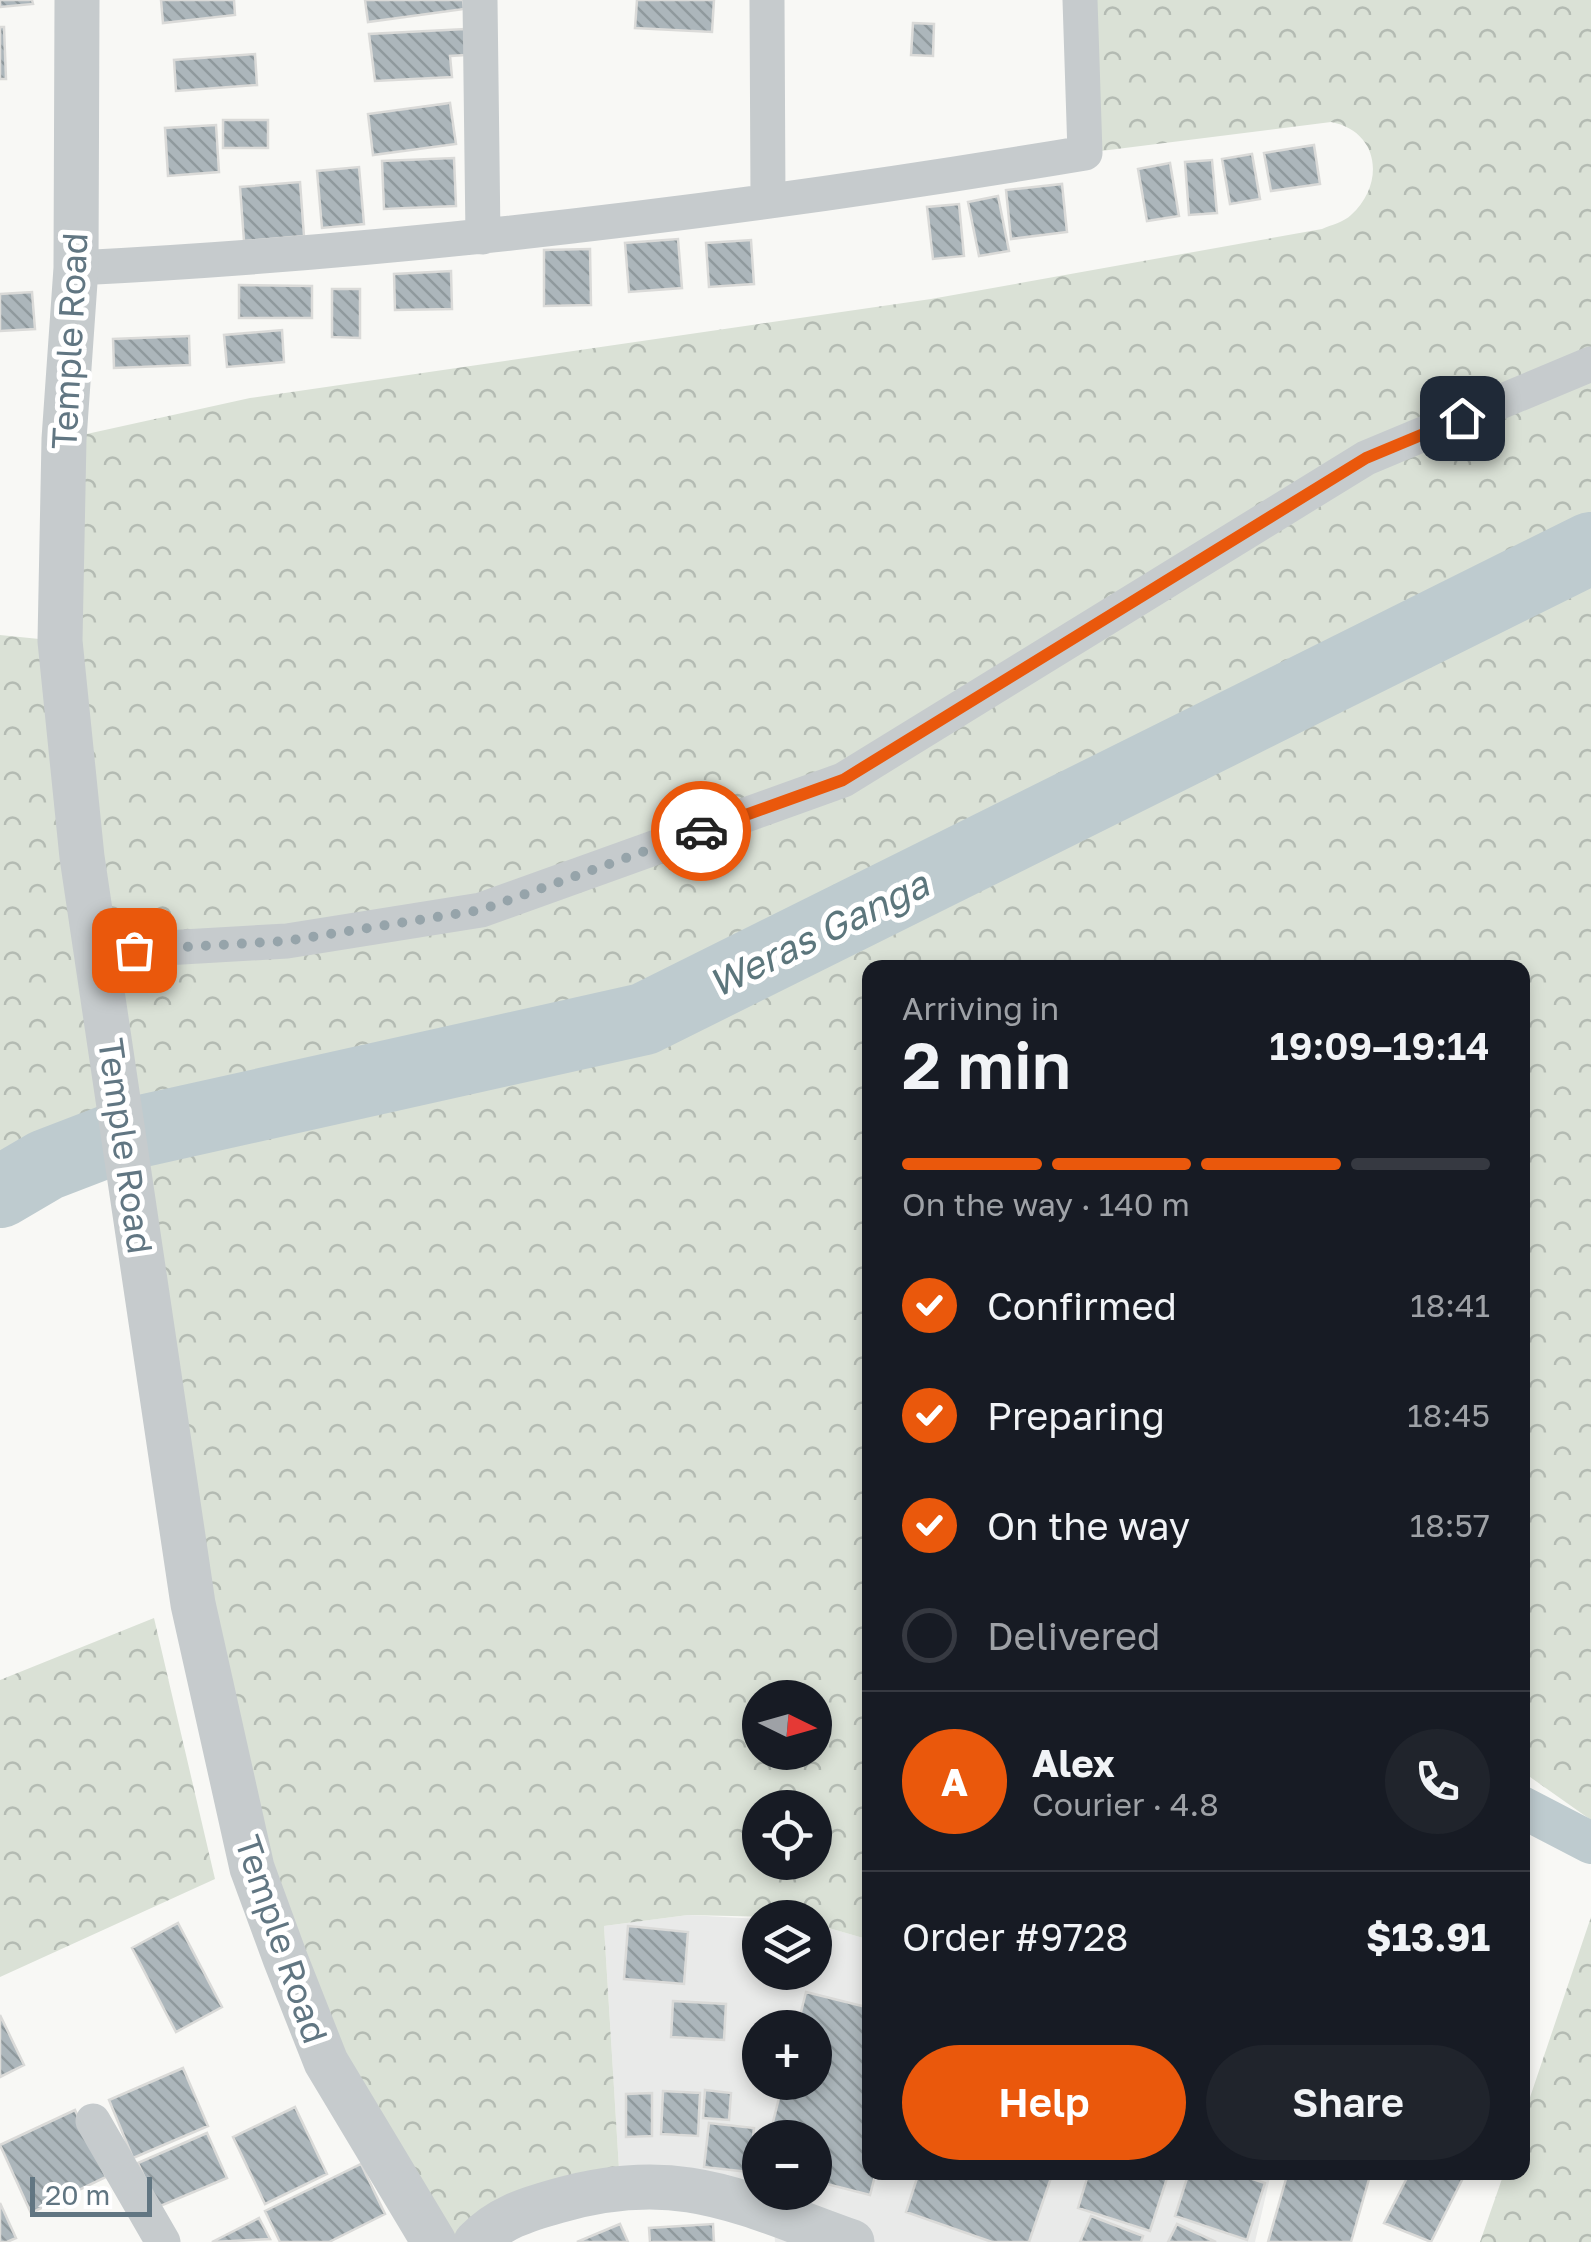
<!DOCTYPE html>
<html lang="en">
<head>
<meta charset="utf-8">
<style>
	body { margin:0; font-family:"Golos Text",sans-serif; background:#20242c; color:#f1f3f6; height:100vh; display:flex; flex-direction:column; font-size:38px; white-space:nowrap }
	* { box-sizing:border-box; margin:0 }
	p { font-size:32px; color:#9ea1a6 }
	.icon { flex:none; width:55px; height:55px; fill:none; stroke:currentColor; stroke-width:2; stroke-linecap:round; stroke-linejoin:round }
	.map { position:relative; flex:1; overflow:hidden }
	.sheet { position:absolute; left:862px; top:960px; width:668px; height:1220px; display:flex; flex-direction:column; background:#171b24; border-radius:20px; box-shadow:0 5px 15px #0003 }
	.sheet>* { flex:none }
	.needle { width:65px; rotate:95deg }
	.buttons { position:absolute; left:742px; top:1680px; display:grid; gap:20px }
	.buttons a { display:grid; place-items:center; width:90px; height:90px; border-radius:50%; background:#171b24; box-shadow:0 5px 15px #0003; font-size:50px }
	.scale { position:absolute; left:30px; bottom:25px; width:122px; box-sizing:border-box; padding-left:10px; border:5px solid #617682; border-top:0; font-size:28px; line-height:35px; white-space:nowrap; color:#617682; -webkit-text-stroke:8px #fff; paint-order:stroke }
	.pin { position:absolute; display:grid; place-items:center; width:85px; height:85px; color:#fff; margin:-42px; border-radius:20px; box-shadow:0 5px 15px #0006 }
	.courier { position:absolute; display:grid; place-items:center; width:100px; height:100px; margin:-50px; border:8px solid #ea580c; border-radius:50%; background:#fff; color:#222; box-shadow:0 2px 12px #0007 }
	.overview em { font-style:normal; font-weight:600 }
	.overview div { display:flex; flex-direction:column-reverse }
	.overview { display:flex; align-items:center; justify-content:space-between; height:170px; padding:0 40px }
	h1 { font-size:65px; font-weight:600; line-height:75px }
	.bar { display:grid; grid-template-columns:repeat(4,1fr); gap:15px 10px; align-content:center; height:120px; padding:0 40px }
	.bar i { height:12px; border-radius:8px; background:#363941 }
	.bar .current { background:#ea580c }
	.bar p { grid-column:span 4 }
	.line { display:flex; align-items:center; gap:25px; padding:0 40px; border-top:2px solid #363941 }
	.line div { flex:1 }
	.round { display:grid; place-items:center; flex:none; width:105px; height:105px; border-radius:52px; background:#20242c }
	ol { padding:0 40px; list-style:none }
	li { display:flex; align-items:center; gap:30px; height:110px }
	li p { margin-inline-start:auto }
	li .icon { padding:10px; border-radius:50%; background:#ea580c; color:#fff; stroke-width:4 }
	li:last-child { color:#9ea1a6 }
	li i { width:55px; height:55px; border:5px solid #363941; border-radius:50% }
	.button { display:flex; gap:20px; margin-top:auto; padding:20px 40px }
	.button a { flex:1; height:115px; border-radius:60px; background:#ea580c; color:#fff; font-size:40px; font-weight:600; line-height:115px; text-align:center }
	.button a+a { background:#20242c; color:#f1f3f6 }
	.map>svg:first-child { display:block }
	.built { fill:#e9eae9; fill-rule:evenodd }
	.park { fill:url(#park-crowns); fill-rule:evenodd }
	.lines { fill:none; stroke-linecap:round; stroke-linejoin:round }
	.canal { stroke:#becbcf; stroke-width:42 }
	.river { stroke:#becbcf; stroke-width:72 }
	.building { fill:url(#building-back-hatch); stroke:#dadad8; stroke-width:2.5 }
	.minor { stroke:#c6cbcd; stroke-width:35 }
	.tertiary { stroke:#c6cbcd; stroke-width:45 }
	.done { stroke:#96a4aa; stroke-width:10; stroke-dasharray:0 18 }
	.route { stroke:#ea580c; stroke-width:12 }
	.labels { text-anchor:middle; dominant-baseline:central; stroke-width:10; stroke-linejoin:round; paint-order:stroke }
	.street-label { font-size:35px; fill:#617682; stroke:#fff }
	.water-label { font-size:38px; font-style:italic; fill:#5c767c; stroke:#fff }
</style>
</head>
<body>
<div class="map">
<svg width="1591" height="2242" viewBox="0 0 1591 2242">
	<defs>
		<pattern id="park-crowns" width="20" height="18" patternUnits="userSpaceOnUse" patternTransform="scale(2.5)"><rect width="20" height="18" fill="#dae1d6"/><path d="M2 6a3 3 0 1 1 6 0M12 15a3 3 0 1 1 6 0" fill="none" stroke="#b4bbb3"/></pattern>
		<pattern id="building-back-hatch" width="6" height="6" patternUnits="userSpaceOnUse" patternTransform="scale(2.5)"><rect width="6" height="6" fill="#acb6bb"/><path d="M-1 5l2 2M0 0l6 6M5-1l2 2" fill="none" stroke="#8f999d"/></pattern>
	</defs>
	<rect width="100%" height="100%" fill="#f8f8f5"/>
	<path class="built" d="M688,1915L760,1919V1972H815V1924L870,1940V2172L1271,2173L1255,2242H775L773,2214L620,2185L604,1926ZM760,2028H815V2082H760ZM760,2138H815V2192H760Z"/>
	<path class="park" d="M1080,0H1591V1820L1523,1772L1522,968H870V1940L815,1924V1918L688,1915L604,1926L620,2185L434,2242L285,1958L123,1135L46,1165L0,1192V635L59,641L64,439L250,398L931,299L1322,229C1331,225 1344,222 1351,215C1386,183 1379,131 1331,122L1085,153ZM760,1698H815V1752H760ZM760,1808H815V1862H760Z
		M154,1618L215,1879L0,1977V1680Z
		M1591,1917V2242H1480L1504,2173L1522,2172L1523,2118Z"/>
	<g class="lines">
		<path class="canal" d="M1522,1807L1591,1843"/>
		<path class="river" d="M0,1192L46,1165L124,1135L644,1019L1591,548"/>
	</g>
	<path class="building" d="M0,0H32L33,4L0,7Z
		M161,0H234L235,15L163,23Z
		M365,0H463L464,9L368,22Z
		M637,0H714L712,32L635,28Z
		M913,23L934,24L933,56L911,55Z
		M0,27H4L6,79H0Z
		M465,29L466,55L450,56L452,77L375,81L369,34Z
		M255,54L257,85L176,91L174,60Z
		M450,103L456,144L373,155L368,114Z
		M223,120H268V148H223Z
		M216,125L219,172L168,176L165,128Z
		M1314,145L1320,184L1271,191L1264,153Z
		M1252,154L1260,199L1230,204L1222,159Z
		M454,158L456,206L384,209L382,161Z
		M1212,160L1217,213L1189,215L1185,162Z
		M1170,163L1179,216L1147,221L1138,169Z
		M359,167L364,224L322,228L317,171Z
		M300,182L304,236L244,241L240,187Z
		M1062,184L1067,232L1011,239L1006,190Z
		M998,196L1009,251L979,256L968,202Z
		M959,204L964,256L933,259L927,207Z
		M678,239L682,288L629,292L625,243Z
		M751,240L754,284L709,287L706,243Z
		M590,249L591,305L544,306V250Z
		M451,271L452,309L395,310L394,274Z
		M239,285L312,286V318H239Z
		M332,289H360V338L332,337Z
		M32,292L35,329L0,331V294Z
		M282,330L284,362L227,367L224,335Z
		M189,336L190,365L114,368L113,339Z
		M178,1923L222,2007L176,2032L132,1948Z
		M628,1926L688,1932L684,1984L624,1979Z
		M806,1992L870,2008V2172H876L870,2195L815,2181V2138H769L783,2082H815V2028H797Z
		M673,2001L726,2004L724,2040L671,2037Z
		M0,2015L24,2065L0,2077Z
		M183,2068L208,2126L133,2158L109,2100Z
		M705,2090L731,2093L729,2120L703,2118Z
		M663,2091L700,2093L698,2136L661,2134Z
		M652,2093V2136L626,2137V2094Z
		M295,2107L327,2174L265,2204L233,2137Z
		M75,2110L106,2177L31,2213L0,2145Z
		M709,2123L754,2128L749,2172L704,2167Z
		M207,2133L227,2178L158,2207L138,2163Z
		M361,2164L385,2214L329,2242H280L265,2211Z
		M919,2172H1053L1029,2242H992L906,2212Z
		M1089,2172H1169L1150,2231L1078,2208Z
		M1189,2172H1231L1265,2183L1247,2240L1175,2216Z
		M1288,2172H1371L1351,2242H1268Z
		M1410,2172H1466L1431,2242L1384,2223Z
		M0,2203L16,2238L7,2242H0Z
		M1091,2216L1143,2236L1141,2242H1080Z
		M259,2218L270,2239L212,2242Z
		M620,2224L628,2242H577Z
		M713,2224L714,2242H650L649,2228Z
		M1177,2224L1216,2242H1168Z"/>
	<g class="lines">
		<path class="minor" d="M480,0L483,237
			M767,0L768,201
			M76,268C414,251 751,209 1085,153L1080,0
			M96,952L287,941L481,910L843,780L1366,458L1591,364
			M93,2121L163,2242"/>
		<path class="tertiary" d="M77,0L76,268L64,439L60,641L82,857L193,1604L252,1868L285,1958L326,2062L434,2242
			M476,2242C499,2218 525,2210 557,2201C678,2166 740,2202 852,2242"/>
	</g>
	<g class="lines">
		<path class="done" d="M134,950L286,941L481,910L701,831"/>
		<path class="route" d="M701,831L843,780L1366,458L1462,418"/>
	</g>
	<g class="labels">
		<g class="street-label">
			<text transform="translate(69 341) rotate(-87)">Temple Road</text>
			<text transform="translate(126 1146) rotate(82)">Temple Road</text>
			<text transform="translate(282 1939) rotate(71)">Temple Road</text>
		</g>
		<g class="water-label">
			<text transform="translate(818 933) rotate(-26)">Weras Ganga</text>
		</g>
	</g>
</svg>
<div class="buttons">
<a><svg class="needle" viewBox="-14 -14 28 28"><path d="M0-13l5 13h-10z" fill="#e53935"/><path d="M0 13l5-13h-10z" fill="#9ea1a6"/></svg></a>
<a><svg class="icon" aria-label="locate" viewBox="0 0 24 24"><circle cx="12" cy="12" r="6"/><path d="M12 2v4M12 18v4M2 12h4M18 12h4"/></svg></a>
<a><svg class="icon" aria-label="layers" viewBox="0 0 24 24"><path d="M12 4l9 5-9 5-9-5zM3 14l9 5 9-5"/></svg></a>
<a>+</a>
<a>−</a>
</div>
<div class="scale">20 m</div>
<div class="pin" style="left:134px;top:950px;background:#ea580c"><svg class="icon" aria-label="bag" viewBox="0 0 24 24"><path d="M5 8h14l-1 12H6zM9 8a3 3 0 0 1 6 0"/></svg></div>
<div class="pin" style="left:1462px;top:418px;background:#1f2937"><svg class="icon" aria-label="home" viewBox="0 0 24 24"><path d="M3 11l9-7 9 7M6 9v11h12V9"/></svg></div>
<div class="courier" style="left:701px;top:831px"><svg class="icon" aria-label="car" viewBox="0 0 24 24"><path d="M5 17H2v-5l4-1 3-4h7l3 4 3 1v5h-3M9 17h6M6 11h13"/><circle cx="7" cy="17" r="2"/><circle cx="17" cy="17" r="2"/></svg></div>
<section class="sheet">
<div class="overview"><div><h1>2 min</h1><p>Arriving in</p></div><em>19:09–19:14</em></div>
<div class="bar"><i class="current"></i><i class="current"></i><i class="current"></i><i></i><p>On the way · 140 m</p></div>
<ol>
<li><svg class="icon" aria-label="check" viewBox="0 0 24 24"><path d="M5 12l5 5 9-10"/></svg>Confirmed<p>18:41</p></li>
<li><svg class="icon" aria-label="check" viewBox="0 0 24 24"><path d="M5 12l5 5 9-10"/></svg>Preparing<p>18:45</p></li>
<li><svg class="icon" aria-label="check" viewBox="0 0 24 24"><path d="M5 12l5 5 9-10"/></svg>On the way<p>18:57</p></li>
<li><i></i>Delivered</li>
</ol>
<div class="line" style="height:180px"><b class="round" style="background:#ea580c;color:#fff">A</b><div><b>Alex</b><p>Courier · 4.8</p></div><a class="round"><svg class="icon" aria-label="phone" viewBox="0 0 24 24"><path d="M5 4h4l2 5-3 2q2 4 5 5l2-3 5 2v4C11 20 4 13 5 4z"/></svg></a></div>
<div class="line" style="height:130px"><div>Order #9728</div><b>$13.91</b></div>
<div class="button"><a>Help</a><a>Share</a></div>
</section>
</div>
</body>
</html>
